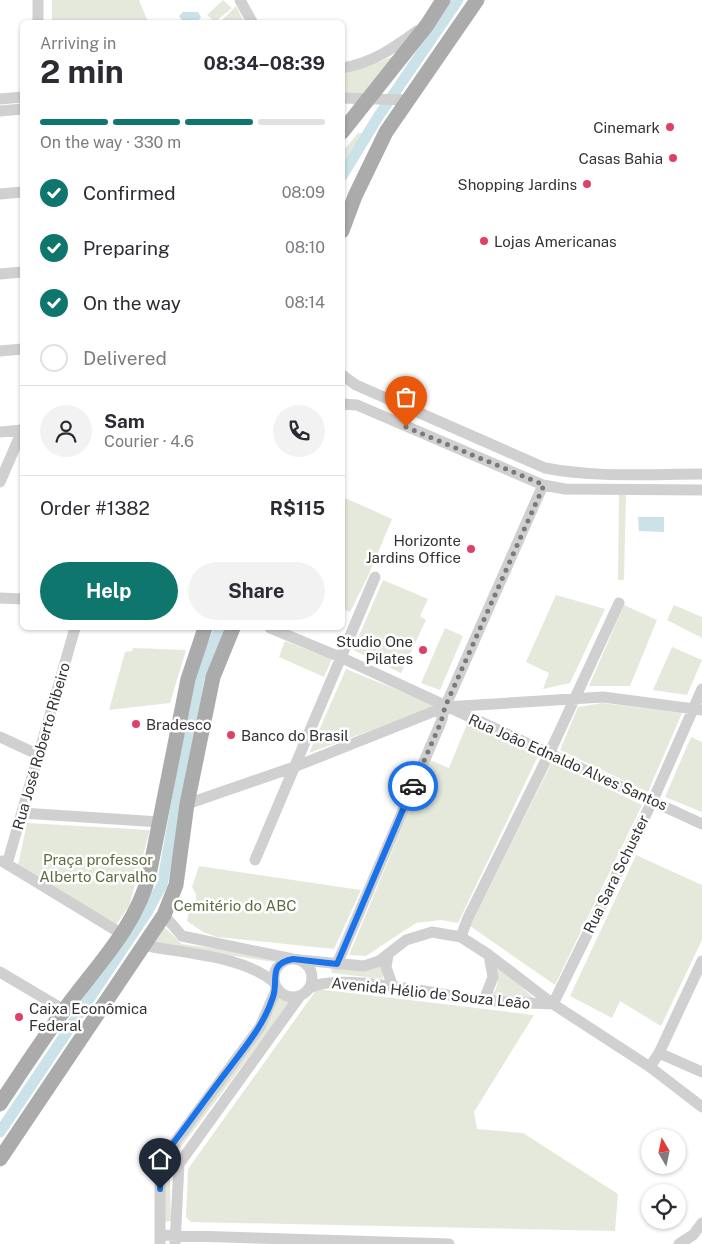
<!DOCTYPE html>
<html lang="en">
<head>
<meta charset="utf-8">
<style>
	body { margin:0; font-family:"Public Sans",sans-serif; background:#f2f2f3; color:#2b2b33; height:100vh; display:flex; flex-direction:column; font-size:19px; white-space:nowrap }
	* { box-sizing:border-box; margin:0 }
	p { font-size:16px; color:#7c7c81 }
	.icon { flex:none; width:28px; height:28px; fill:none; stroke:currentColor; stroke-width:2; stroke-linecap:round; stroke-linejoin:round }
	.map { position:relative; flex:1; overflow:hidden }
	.side { position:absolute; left:20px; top:20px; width:325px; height:610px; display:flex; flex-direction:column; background:#fff; border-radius:8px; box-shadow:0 1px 4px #0004 }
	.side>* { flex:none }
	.needle { width:32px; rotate:351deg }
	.fabs { position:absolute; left:641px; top:1129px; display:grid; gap:10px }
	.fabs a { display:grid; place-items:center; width:45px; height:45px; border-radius:50%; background:#fff; box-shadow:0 1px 4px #0004; font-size:25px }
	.pin { position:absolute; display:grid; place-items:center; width:42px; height:42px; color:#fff; margin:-51px -21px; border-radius:50% 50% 50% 0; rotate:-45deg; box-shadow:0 0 5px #0007 }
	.pin .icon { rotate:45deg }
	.courier { position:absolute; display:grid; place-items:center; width:50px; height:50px; margin:-25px; border:4px solid #1a73e8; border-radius:50%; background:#fff; color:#222; box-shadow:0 1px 6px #0007 }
	.headline em { font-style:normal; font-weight:700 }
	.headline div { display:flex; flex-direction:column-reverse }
	.headline { display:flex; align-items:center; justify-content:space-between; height:85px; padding:0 20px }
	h1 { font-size:32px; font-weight:700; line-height:38px }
	.bar { display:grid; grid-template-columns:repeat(4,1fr); gap:8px 5px; align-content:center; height:60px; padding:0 20px }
	.bar i { height:6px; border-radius:4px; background:#e1e1e2 }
	.bar .selected { background:#0f766e }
	.bar p { grid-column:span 4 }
	.line { display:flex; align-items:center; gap:12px; padding:0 20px; border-top:1px solid #e1e1e2 }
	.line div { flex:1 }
	.round { display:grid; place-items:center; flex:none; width:52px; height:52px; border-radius:26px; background:#f2f2f3 }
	ol { padding:0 20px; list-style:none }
	li { display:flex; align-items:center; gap:15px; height:55px }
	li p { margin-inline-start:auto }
	li .icon { padding:5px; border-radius:50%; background:#0f766e; color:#fff; stroke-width:4 }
	li:last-child { color:#7c7c81 }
	li i { width:28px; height:28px; border:2px solid #e1e1e2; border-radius:50% }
	.button { display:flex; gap:10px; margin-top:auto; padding:10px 20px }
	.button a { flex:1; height:58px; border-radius:30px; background:#0f766e; color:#fff; font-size:20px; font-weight:700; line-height:58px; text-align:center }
	.button a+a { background:#f2f2f3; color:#2b2b33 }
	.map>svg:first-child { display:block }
	.green { fill:#e5e9dc }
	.water { fill:#cae2e8 }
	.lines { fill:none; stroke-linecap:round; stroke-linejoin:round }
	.canal { stroke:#cae2e8; stroke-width:11 }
	.minor { stroke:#d0d0d0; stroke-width:11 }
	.major { stroke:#ababab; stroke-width:15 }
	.done { stroke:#7a7a7a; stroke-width:5; stroke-dasharray:0 9 }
	.route { stroke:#1a73e8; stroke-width:6 }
	.poi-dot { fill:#dd4266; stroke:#fff; stroke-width:2 }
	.labels { text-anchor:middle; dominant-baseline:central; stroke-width:5; stroke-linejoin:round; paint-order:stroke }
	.poi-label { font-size:15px; fill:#333; stroke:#fff; text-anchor:end }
	.street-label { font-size:15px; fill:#333; stroke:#fff }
	.park-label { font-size:15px; fill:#5d6d41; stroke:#fff }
</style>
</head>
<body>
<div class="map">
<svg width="702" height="1244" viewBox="0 0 702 1244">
	<rect width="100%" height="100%" fill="#fff"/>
	<path class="green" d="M52,0H139L148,22H52Z
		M223,0L232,8L215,22L207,15Z
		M236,6L244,22H220Z
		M396,55L368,94H343L342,71L378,62Z
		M358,133H363L343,168V151Z
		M619,495H626L624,580H618Z
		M343,497L392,519L369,574L350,612L343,609Z
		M383,580L428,599L420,616L426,620L401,673L353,650Z
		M556,595L605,609L570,683L543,689L549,673L526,662Z
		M624,605L657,620L630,686H589Z
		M674,605L702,617V638L667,620Z
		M445,628L463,636L440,690L421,683Z
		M285,641L332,659L324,677L279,657Z
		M672,647L702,660L687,695L653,690Z
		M133,648L186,650L170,703L109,710L125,652L132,651Z
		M346,669L432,704V708L309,753Z
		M602,703L682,713L648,792L560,750L578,707Z
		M467,724L538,756L458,923L441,920L416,923L366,956L349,955L430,760L449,768Z
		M691,737L702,742V812L665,797Z
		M552,762L642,805L555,985L470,926Z
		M27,823L150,830L129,906L116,925L18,865Z
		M636,855L702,885V940L661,1026L620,1001L612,1018L570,996Z
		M199,866L361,890L334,949L217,937L203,932L187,921L190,905L196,900V894L192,887Z
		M161,924L182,944L275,957L274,962L148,943Z
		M496,964L539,1003L491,997C499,987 499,976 496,964Z
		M382,965L383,979L332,973L331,968Z
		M317,989L534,1015L474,1112L477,1129L523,1133L618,1194L615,1231L191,1222L186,1217L188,1169Z
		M276,993L293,999L177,1152L170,1175L171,1221L164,1222L166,1160L264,1028Z"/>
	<path class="water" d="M183,12H198L201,17L198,21L182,20L179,16Z
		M638,517H664V532L639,531Z"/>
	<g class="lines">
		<path class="canal" d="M342,176L378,117L458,0
			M0,1132L146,914L162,885L199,678L220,628"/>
		<path class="minor" d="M38,0V22
			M240,0L252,22
			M342,68C372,63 394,48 417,31
			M342,98L406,100
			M0,99L22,97
			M0,111L22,109
			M0,194L22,192
			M0,274L22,272
			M0,351L22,349
			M342,375L356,385L545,468C596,478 650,474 702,474
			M342,404L357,405L543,485L565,489L702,490
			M0,432L22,430
			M0,482L22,431
			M0,598L22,599
			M270,628L340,657L702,824
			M0,737L39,755
			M187,804L294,767L445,707L603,697L702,710
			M22,813L160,822
			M255,860L375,577
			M2,861L122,934
			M7,864L75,628
			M164,915L182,936L293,959
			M461,937L467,920L549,754L619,603
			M143,945C185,954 241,955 274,982
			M388,955L386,967L393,987
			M274 978a19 19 0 1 1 38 0a19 19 0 1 1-38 0Z
			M300,960L364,966L379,961L406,940L432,932L461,937L489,955L553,1004L650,1067L702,1107
			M337,964L441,722L445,707L543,485
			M0,972L64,1010
			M310,988C339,971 446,997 484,1000C507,1003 530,1003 553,1004
			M484,1000L493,977L489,955
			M553,1004L653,800L702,689
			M659,1053L702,1072
			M650,1067L659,1053L702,961
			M161,1235L449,1244
			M160,1244V1174L164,1157L260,1027L277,988
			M175,1244L179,1164L300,996
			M679,1244L693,1235L702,1223"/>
		<path class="major" d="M342,132L427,25L443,0
			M342,231L355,196L386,132L477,0
			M0,1104C21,1072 42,1040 65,1009C96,966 136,927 149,875L188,679L205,628
			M0,1159L164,915L176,885L187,804L213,677L233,628"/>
	</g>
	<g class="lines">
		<path class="done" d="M406,427L544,485L445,707L441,722L413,786"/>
		<path class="route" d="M160,1189L161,1166L168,1150C188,1124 207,1097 227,1071C245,1047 264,1025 273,997C279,980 267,964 293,959L337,964L413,786"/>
	</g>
	<g class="poi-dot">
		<circle cx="670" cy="127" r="5"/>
		<circle cx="673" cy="158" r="5"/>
		<circle cx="587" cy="184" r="5"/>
		<circle cx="484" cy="241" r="5"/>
		<circle cx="471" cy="549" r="5"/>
		<circle cx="423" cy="650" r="5"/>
		<circle cx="136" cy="724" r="5"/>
		<circle cx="231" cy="735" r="5"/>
		<circle cx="19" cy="1017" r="5"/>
	</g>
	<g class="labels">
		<g class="poi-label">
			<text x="660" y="127">Cinemark</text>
			<text x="663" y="158">Casas Bahia</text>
			<text x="577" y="184">Shopping Jardins</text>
			<text x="494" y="241" text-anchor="start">Lojas Americanas</text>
			<text x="461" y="540">Horizonte<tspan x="461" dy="17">Jardins Office</tspan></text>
			<text x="413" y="641">Studio One<tspan x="413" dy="17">Pilates</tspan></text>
			<text x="146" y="724" text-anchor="start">Bradesco</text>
			<text x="241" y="735" text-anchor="start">Banco do Brasil</text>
			<text x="29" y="1008" text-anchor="start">Caixa Econômica<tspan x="29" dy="17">Federal</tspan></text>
		</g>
		<g class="street-label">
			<text transform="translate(41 746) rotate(-74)">Rua José Roberto Ribeiro</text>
			<text transform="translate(568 762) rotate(24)">Rua João Ednaldo Alves Santos</text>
			<text transform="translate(616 874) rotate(-64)">Rua Sara Schuster</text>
			<text transform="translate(431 993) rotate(6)">Avenida Hélio de Souza Leão</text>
		</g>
		<g class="park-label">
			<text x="98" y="859">Praça professor<tspan x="98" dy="17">Alberto Carvalho</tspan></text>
			<text x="235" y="905">Cemitério do ABC</text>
		</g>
	</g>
</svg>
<div class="fabs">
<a><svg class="needle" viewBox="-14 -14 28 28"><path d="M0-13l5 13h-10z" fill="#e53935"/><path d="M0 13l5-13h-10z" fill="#7c7c81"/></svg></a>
<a><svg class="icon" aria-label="locate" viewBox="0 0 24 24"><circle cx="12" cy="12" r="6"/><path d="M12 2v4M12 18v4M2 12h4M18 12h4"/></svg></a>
</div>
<div class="pin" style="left:406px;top:427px;background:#ea580c"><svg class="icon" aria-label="bag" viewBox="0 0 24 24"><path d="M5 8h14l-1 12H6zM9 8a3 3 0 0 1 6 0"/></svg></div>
<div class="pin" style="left:160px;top:1189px;background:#1f2937"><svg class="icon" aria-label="home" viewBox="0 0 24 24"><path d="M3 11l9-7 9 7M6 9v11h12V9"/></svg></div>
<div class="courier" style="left:413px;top:786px"><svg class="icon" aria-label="car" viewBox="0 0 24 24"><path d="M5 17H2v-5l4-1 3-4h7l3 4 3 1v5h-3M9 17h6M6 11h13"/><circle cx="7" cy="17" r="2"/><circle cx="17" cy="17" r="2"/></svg></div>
<section class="side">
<div class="headline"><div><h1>2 min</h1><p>Arriving in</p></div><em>08:34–08:39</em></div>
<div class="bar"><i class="selected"></i><i class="selected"></i><i class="selected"></i><i></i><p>On the way · 330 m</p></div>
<ol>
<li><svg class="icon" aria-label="check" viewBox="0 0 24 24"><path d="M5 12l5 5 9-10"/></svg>Confirmed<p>08:09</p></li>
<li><svg class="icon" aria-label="check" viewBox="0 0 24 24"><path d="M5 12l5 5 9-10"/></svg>Preparing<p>08:10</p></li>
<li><svg class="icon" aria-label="check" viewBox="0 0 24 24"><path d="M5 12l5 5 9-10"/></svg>On the way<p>08:14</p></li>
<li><i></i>Delivered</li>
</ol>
<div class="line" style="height:90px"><a class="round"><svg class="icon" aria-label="person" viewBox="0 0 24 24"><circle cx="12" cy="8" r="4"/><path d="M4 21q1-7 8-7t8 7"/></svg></a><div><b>Sam</b><p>Courier · 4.6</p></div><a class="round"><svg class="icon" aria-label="phone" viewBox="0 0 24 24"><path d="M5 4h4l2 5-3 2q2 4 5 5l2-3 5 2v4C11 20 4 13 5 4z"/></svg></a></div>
<div class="line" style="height:65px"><div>Order #1382</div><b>R$115</b></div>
<div class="button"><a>Help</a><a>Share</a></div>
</section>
</div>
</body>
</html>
